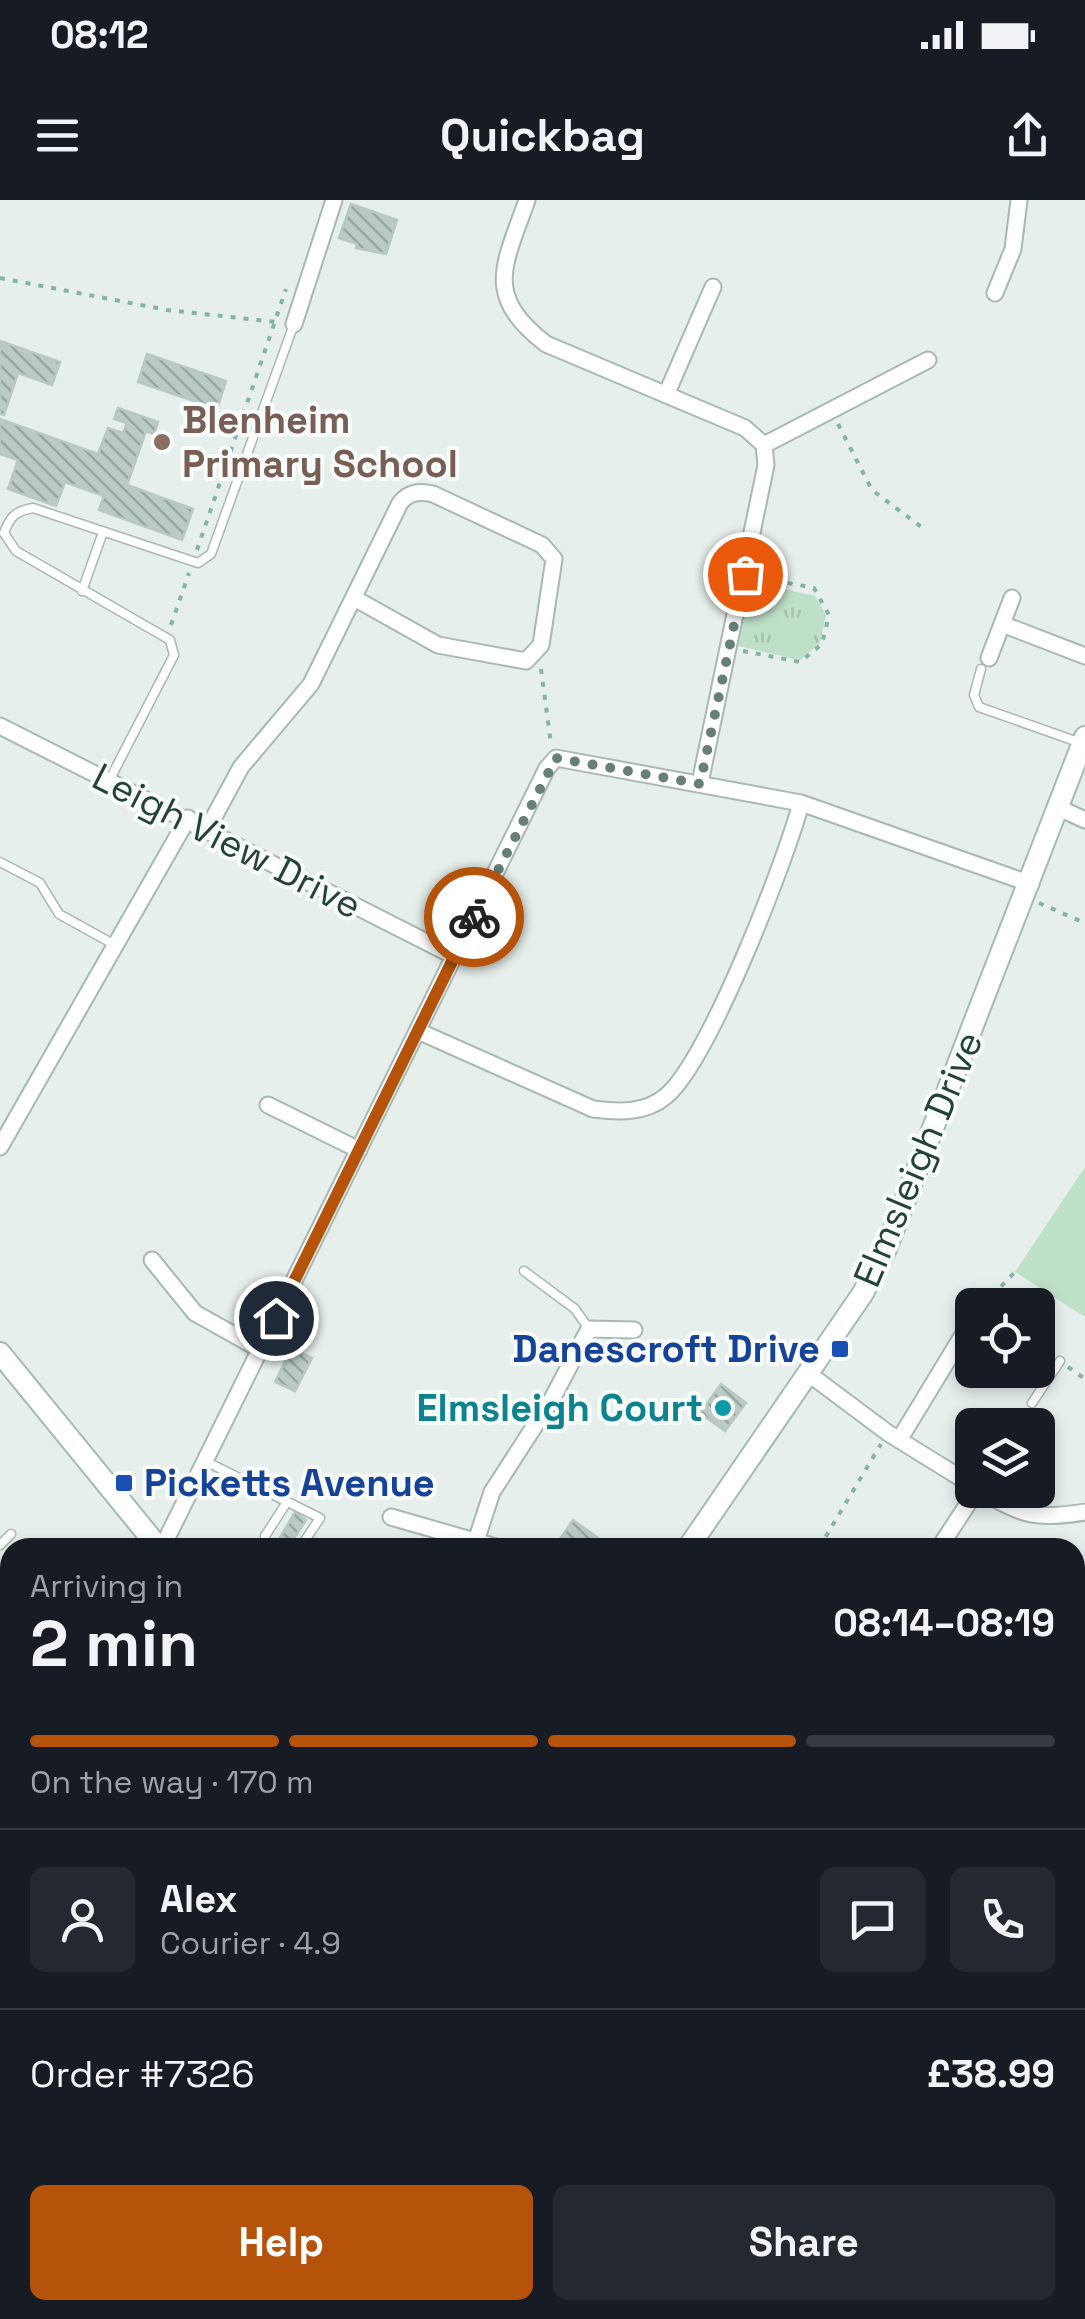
<!DOCTYPE html>
<html lang="en">
<head>
<meta charset="utf-8">
<style>
	body { margin:0; font-family:"Space Grotesk",sans-serif; background:#242831; color:#f1f3f6; height:100vh; display:flex; flex-direction:column; font-size:38px; white-space:nowrap }
	* { box-sizing:border-box; margin:0 }
	p { font-size:32px; color:#9ea1a6 }
	.icon { flex:none; width:55px; height:55px; fill:none; stroke:currentColor; stroke-width:2; stroke-linecap:round; stroke-linejoin:round }
	.map { position:relative; flex:1; overflow:hidden }
	.sheet { position:absolute; left:0px; top:1338px; width:1085px; height:782px; display:flex; flex-direction:column; background:#171b24; border-radius:30px 30px 0 0; box-shadow:0 5px 15px #0003 }
	.sheet>* { flex:none }
	.controls { position:absolute; left:955px; top:1088px; display:grid; gap:20px }
	.controls a { display:grid; place-items:center; width:100px; height:100px; border-radius:15px; background:#171b24; box-shadow:0 5px 15px #0003; font-size:50px }
	.pin { position:absolute; display:grid; place-items:center; width:85px; height:85px; color:#fff; margin:-42px; border:5px solid #fff; border-radius:50%; box-shadow:0 2px 10px #0007 }
	.courier { position:absolute; display:grid; place-items:center; width:100px; height:100px; margin:-50px; border:8px solid #b45309; border-radius:50%; background:#fff; color:#222; box-shadow:0 2px 12px #0007 }
	.summary em { font-style:normal; font-weight:700 }
	.summary div { display:flex; flex-direction:column-reverse }
	.summary { display:flex; align-items:center; justify-content:space-between; height:170px; padding:0 30px }
	h1 { font-size:65px; font-weight:700; line-height:75px }
	.bar { display:grid; grid-template-columns:repeat(4,1fr); gap:15px 10px; align-content:center; height:120px; padding:0 30px }
	.bar i { height:12px; border-radius:8px; background:#363941 }
	.bar .selected { background:#b45309 }
	.bar p { grid-column:span 4 }
	.line { display:flex; align-items:center; gap:25px; padding:0 30px; border-top:2px solid #363941 }
	.line div { flex:1 }
	.round { display:grid; place-items:center; flex:none; width:105px; height:105px; border-radius:15px; background:#242831 }
	.cta { display:flex; gap:20px; margin-top:auto; padding:20px 30px }
	.cta a { flex:1; height:115px; border-radius:15px; background:#b45309; color:#fff; font-size:40px; font-weight:700; line-height:115px; text-align:center }
	.cta a+a { background:#242831; color:#f1f3f6 }
	.status { display:flex; justify-content:space-between; align-items:center; height:70px; padding:0 50px; background:#171b24; direction:ltr }
	.status svg { height:28px; fill:currentColor }
	header { display:flex; justify-content:space-between; align-items:center; height:130px; padding:0 30px; background:#171b24; font-size:45px; font-weight:700 }
	.map>svg:first-child { display:block }
	.grass { fill:url(#grass-tufts) }
	.park { fill:#bfe0c8 }
	.building { fill:url(#building-back-hatch); stroke:#b8c9c2; stroke-width:2.5 }
	.lines { fill:none; stroke-linecap:round; stroke-linejoin:round }
	.lane-casing { stroke:#a8b8b2; stroke-width:11 }
	.street-casing { stroke:#a8b8b2; stroke-width:19 }
	.secondary-casing { stroke:#a4bbb3; stroke-width:24 }
	.path { stroke:#86b3a5; stroke-width:4; stroke-dasharray:5 8; stroke-linecap:butt }
	.lane { stroke:#fff; stroke-width:8 }
	.street { stroke:#fff; stroke-width:15 }
	.secondary { stroke:#fff; stroke-width:20 }
	.done { stroke:#687f78; stroke-width:10; stroke-dasharray:0 18 }
	.route { stroke:#b45309; stroke-width:12 }
	.education-dot { fill:#8d6e63; stroke:#f7fbf9; stroke-width:4 }
	.transit-dot { fill:#1a4fb4; stroke:#f7fbf9; stroke-width:4 }
	.culture-dot { fill:#0f9aa8; stroke:#f7fbf9; stroke-width:4 }
	.labels { text-anchor:middle; dominant-baseline:central; stroke-width:8; stroke-linejoin:round; paint-order:stroke }
	.education-label { font-size:38px; font-weight:bold; fill:#785e54; stroke:#f7fbf9; text-anchor:start }
	.street-label { font-size:38px; fill:#24423a; stroke:#f7fbf9 }
	.transit-label { font-size:38px; font-weight:bold; fill:#164399; stroke:#f7fbf9; text-anchor:end }
	.culture-label { font-size:38px; font-weight:bold; fill:#0d838f; stroke:#f7fbf9; text-anchor:end }
</style>
</head>
<body>
<div class="status"><b>08:12</b><svg viewBox="0 0 49 12"><path d="M0 12V9h3v3zM5 12V6h3v6zM10 12V3h3v9zM15 12V0h3v12zM26 1h20v11H26zM47 4h2v5h-2z"/></svg></div>
<header><svg class="icon" aria-label="menu" viewBox="0 0 24 24"><path d="M4 6h16M4 12h16M4 18h16"/></svg>Quickbag<svg class="icon" aria-label="share" viewBox="0 0 24 24"><path d="M12 15V3M7 8l5-5 5 5M5 13v7h14v-7"/></svg></header>
<div class="map">
<svg width="1085" height="2119" viewBox="0 0 1085 2119">
	<defs>
		<pattern id="grass-tufts" width="24" height="20" patternUnits="userSpaceOnUse" patternTransform="scale(2.5)"><rect width="24" height="20" fill="#bfe0c8"/><path d="M3 7l-1-3M5 7V3M7 7l1-3M15 17l-1-3M17 17v-4M19 17l1-3" fill="none" stroke="#a4c1ad"/></pattern>
		<pattern id="building-back-hatch" width="6" height="6" patternUnits="userSpaceOnUse" patternTransform="scale(2.5)"><rect width="6" height="6" fill="#bbcac4"/><path d="M-1 5l2 2M0 0l6 6M5-1l2 2" fill="none" stroke="#98a6a0"/></pattern>
	</defs>
	<rect width="100%" height="100%" fill="#e6efeb"/>
	<path class="grass" d="M752,382L815,396L826,415L820,443L800,460L738,446Z"/>
	<path class="park" d="M1085,967V1117L1015,1072Z"/>
	<path class="building" d="M351,4L397,20L386,54L356,48L357,44L339,38Z
		M0,141L60,162L52,185L18,173L4,215L0,214Z
		M147,154L226,181L217,209L138,182Z
		M118,208L158,222L154,234L146,231L127,285L193,309L182,340L99,310L104,296L65,282L56,306L8,289L18,260L0,254V219L98,254L108,228L123,233L127,223L114,219Z
		M292,1148L312,1158L295,1191L275,1182Z
		M721,1184L746,1203L725,1231L700,1213Z
		M295,1312L306,1320L288,1348H274Z
		M573,1320L612,1348H578L581,1343L576,1340L571,1347L560,1339Z"/>
	<g class="lines">
		<g class="lane-casing">
			<path id="lane" d="M82,391L103,332
				M981,469L974,495L979,507L1078,542
				M109,581L174,455L170,440L16,351L4,333C10,317 15,311 33,308L198,363L211,354L294,124
				M0,662L40,683L59,714L115,745
				M524,1071L575,1109L589,1129
				M1023,1170L1043,1184
				M1032,1203L1060,1161
				M205,1261L320,1318L300,1348
				M265,1336L287,1302
				M0,1345L11,1334
				M0,1379L10,1392"/>
		</g>
		<g class="street-casing">
			<path id="street" d="M527,0C504,66 483,95 546,144L745,228L764,245L766,265L700,583
				M995,93L1013,49L1019,0
				M294,124L334,0
				M666,195L713,87
				M764,245L928,160
				M1002,424L1085,456
				M989,458L1012,398
				M0,526L454,756
				M1059,608L1085,620
				M208,628L241,567L311,484L400,303C409,292 419,291 433,294L542,345L554,359L541,445L526,461L438,445L354,398
				M418,831L593,909C618,912 645,914 666,896C708,862 786,660 801,603
				M268,905L359,950
				M0,947L188,618
				M152,1060L195,1113L261,1150
				M809,1174L888,1233L972,1285
				M899,1240L972,1120
				M980,1290C1021,1316 1037,1320 1085,1312
				M391,1317L499,1348
				M477,1338L492,1292L552,1199L589,1129L634,1130
				M162,1348L547,568L556,558L801,603L1031,684
				M939,1348L977,1290
				M1075,1489L1085,1487
				M0,1493L10,1485
				M0,1888L10,1877
				M1075,2068L1085,2072
				M473,2110L494,2119
				M422,2119L429,2110"/>
		</g>
		<g class="secondary-casing">
			<path id="secondary" d="M0,1153L159,1348
				M688,1348L863,1093L886,1049L1085,537
				M0,1693L10,1692
				M1075,1753L1085,1754"/>
		</g>
		<path class="path" d="M0,78L167,110L276,122
			M838,224L872,290L924,329
			M197,350L286,89
			M171,425L189,373
			M743,451L800,462L822,444L829,415L814,388L757,377
			M541,469L551,544
			M1039,703L1085,723
			M983,1105L1015,1072
			M1038,1145L1053,1156
			M1068,1167L1085,1179
			M819,1348L881,1244"/>
		<use href="#lane" class="lane"/>
		<use href="#street" class="street"/>
		<use href="#secondary" class="secondary"/>
	</g>
	<g class="lines">
		<path class="done" d="M474,717L556,558L700,584L745,374"/>
		<path class="route" d="M276,1118L474,717"/>
	</g>
	<circle class="education-dot" cx="162" cy="242" r="10"/>
	<g class="transit-dot">
		<rect x="830" y="1139" width="20" height="20" rx="5"/>
		<rect x="114" y="1273" width="20" height="20" rx="5"/>
	</g>
	<circle class="culture-dot" cx="723" cy="1208" r="10"/>
	<g class="labels">
		<g class="education-label">
			<text x="182" y="220">Blenheim<tspan x="182" dy="44">Primary School</tspan></text>
		</g>
		<g class="street-label">
			<text transform="translate(227 641) rotate(27)">Leigh View Drive</text>
			<text transform="translate(918 959) rotate(-67)">Elmsleigh Drive</text>
		</g>
		<g class="transit-label">
			<text x="820" y="1149">Danescroft Drive</text>
			<text x="144" y="1283" text-anchor="start">Picketts Avenue</text>
		</g>
		<g class="culture-label">
			<text x="703" y="1208">Elmsleigh Court</text>
		</g>
	</g>
</svg>
<div class="controls">
<a><svg class="icon" aria-label="locate" viewBox="0 0 24 24"><circle cx="12" cy="12" r="6"/><path d="M12 2v4M12 18v4M2 12h4M18 12h4"/></svg></a>
<a><svg class="icon" aria-label="layers" viewBox="0 0 24 24"><path d="M12 4l9 5-9 5-9-5zM3 14l9 5 9-5"/></svg></a>
</div>
<div class="pin" style="left:745px;top:374px;background:#ea580c"><svg class="icon" aria-label="bag" viewBox="0 0 24 24"><path d="M5 8h14l-1 12H6zM9 8a3 3 0 0 1 6 0"/></svg></div>
<div class="pin" style="left:276px;top:1118px;background:#1f2937"><svg class="icon" aria-label="home" viewBox="0 0 24 24"><path d="M3 11l9-7 9 7M6 9v11h12V9"/></svg></div>
<div class="courier" style="left:474px;top:717px"><svg class="icon" aria-label="bike" viewBox="0 0 24 24"><circle cx="6" cy="16" r="4"/><circle cx="18" cy="16" r="4"/><path d="M6 16l4-8h5l3 8M10 8l3 8H6M13 5h3"/></svg></div>
<section class="sheet">
<div class="summary"><div><h1>2 min</h1><p>Arriving in</p></div><em>08:14–08:19</em></div>
<div class="bar"><i class="selected"></i><i class="selected"></i><i class="selected"></i><i></i><p>On the way · 170 m</p></div>
<div class="line" style="height:180px"><a class="round"><svg class="icon" aria-label="person" viewBox="0 0 24 24"><circle cx="12" cy="8" r="4"/><path d="M4 21q1-7 8-7t8 7"/></svg></a><div><b>Alex</b><p>Courier · 4.9</p></div><a class="round"><svg class="icon" aria-label="chat" viewBox="0 0 24 24"><path d="M4 5h16v11H9l-5 4z"/></svg></a><a class="round"><svg class="icon" aria-label="phone" viewBox="0 0 24 24"><path d="M5 4h4l2 5-3 2q2 4 5 5l2-3 5 2v4C11 20 4 13 5 4z"/></svg></a></div>
<div class="line" style="height:130px"><div>Order #7326</div><b>£38.99</b></div>
<div class="cta"><a>Help</a><a>Share</a></div>
</section>
</div>
</body>
</html>
